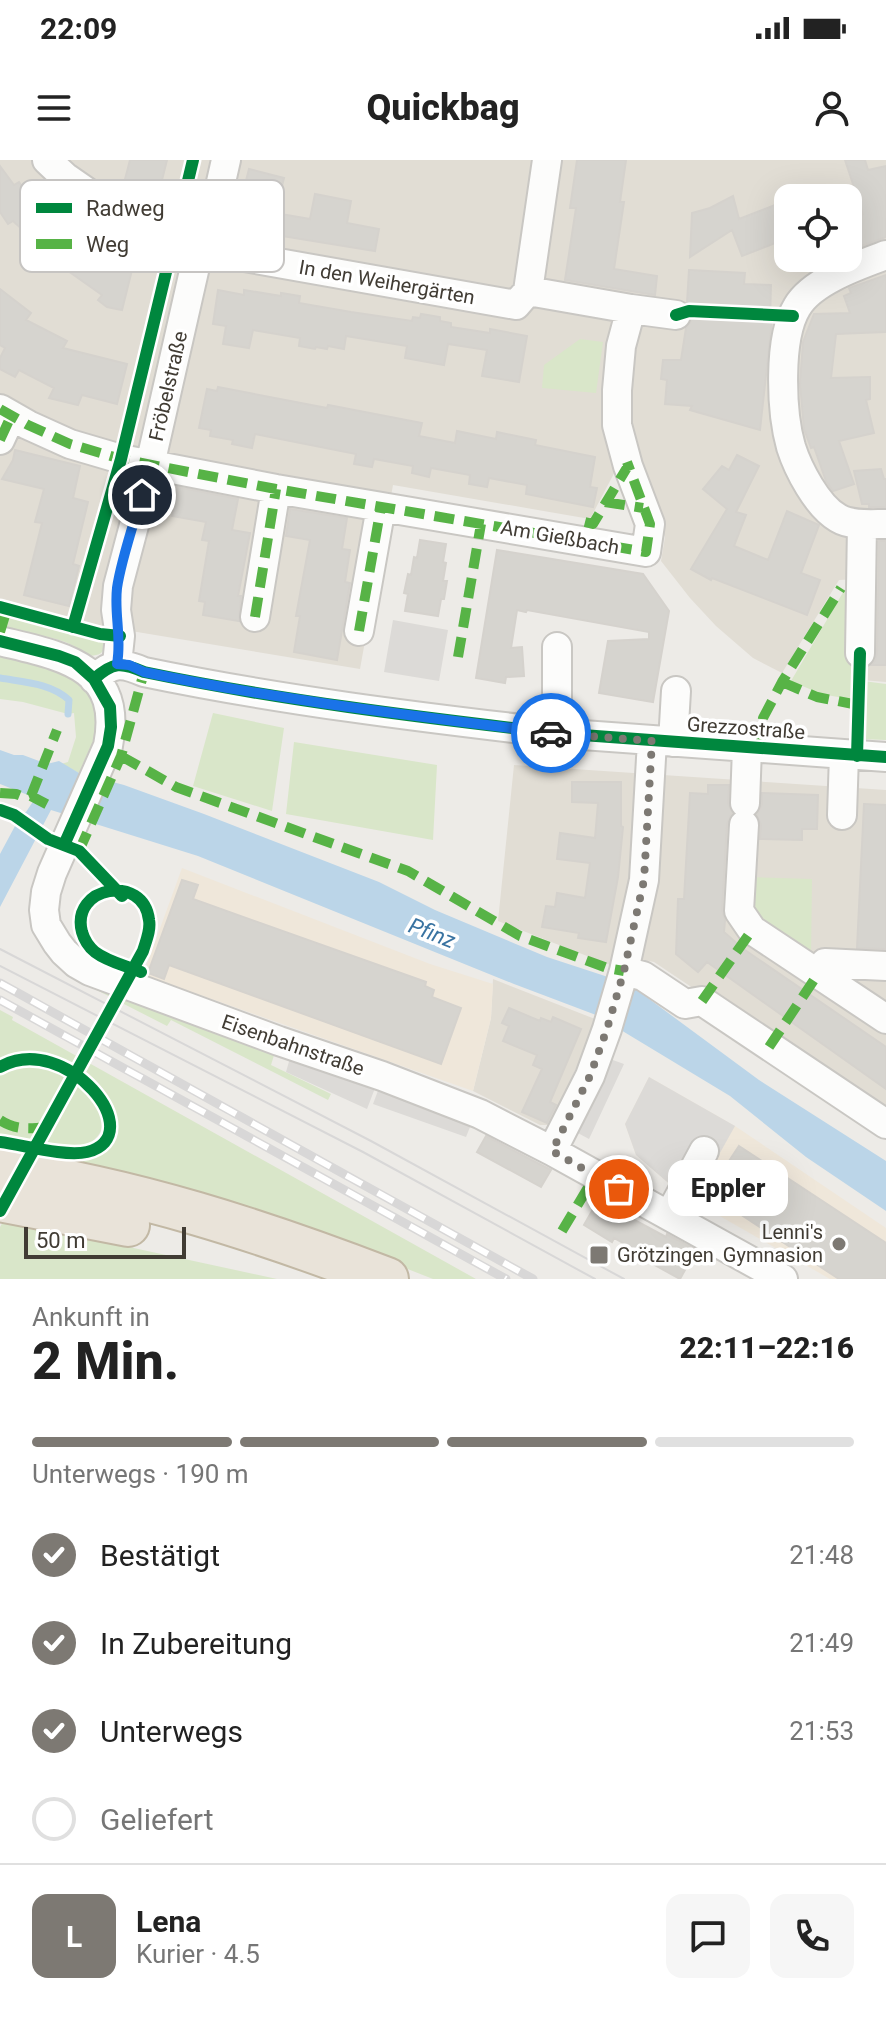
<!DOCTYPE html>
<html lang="de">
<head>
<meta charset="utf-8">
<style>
	body { margin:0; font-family:Roboto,sans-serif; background:#f6f6f6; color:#222; height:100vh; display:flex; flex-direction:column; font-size:30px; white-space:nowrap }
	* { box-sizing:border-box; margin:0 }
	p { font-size:26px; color:#767676 }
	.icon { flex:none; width:44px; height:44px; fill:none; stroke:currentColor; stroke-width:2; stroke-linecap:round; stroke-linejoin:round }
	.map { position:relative; height:1119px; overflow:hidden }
	.details { display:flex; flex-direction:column; background:#fff; flex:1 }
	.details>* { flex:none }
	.buttons { position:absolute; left:774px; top:24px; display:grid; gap:16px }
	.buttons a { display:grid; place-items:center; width:88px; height:88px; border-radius:16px; background:#fff; box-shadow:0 8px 32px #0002; font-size:40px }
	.scale { position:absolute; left:24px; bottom:20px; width:162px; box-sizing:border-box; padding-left:8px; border:4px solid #413c34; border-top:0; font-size:22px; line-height:28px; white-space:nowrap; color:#413c34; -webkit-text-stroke:6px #fff; paint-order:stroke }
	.pin { position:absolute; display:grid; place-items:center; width:68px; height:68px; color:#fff; margin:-34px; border:4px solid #fff; border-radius:50%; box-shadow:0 2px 8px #0007 }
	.courier { position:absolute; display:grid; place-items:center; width:80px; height:80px; margin:-40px; border:6px solid #1a73e8; border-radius:50%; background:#fff; color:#222; box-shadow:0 2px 10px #0007 }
	.bubble { position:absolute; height:56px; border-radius:16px; background:#fff; box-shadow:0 8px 32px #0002; font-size:26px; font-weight:800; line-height:56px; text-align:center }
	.head em { font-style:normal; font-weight:800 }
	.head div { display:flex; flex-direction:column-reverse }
	.head { display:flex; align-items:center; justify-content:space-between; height:136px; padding:0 32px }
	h1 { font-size:52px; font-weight:800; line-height:60px }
	.bar { display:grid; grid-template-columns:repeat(4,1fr); gap:12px 8px; align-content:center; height:96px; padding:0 32px }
	.bar i { height:10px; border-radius:6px; background:#e0e0e0 }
	.bar .selected { background:#7d7973 }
	.bar p { grid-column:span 4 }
	.line { display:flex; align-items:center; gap:20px; padding:0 32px; border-top:2px solid #e0e0e0 }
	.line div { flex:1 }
	.round { display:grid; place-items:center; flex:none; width:84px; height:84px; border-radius:16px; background:#f6f6f6 }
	ol { padding:0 32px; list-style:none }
	li { display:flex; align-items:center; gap:24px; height:88px }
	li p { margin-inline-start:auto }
	li .icon { padding:8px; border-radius:50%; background:#7d7973; color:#fff; stroke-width:4 }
	li:last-child { color:#767676 }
	li i { width:44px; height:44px; border:4px solid #e0e0e0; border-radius:50% }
	.status { display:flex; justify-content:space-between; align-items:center; height:56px; padding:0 40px; background:#fff; direction:ltr }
	.status svg { height:22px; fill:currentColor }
	header { display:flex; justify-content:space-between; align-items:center; height:104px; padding:0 32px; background:#fff; font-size:36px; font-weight:800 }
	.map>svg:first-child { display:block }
	.residential { fill:#e1ddd4; fill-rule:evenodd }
	.commercial { fill:#efe7da }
	.green { fill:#d9e6c9 }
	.parking { fill:#dcdad7 }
	.water { fill:#bbd5e8 }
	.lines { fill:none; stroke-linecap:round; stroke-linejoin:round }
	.stream { stroke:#bbd5e8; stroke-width:7 }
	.building { fill:#d6d4cf; stroke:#d5d2cd; stroke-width:2 }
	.minor-casing { stroke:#c9c7c3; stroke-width:32 }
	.highway-casing { stroke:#c2b8a4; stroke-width:46 }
	.minor { stroke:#fcfcfb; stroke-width:28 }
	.highway { stroke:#e9e3d9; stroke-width:42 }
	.tram { stroke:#d8d7d7; stroke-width:2 }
	.rail-casing { stroke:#d8d7d7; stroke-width:9 }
	.rail { stroke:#fff; stroke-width:6; stroke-dasharray:18; stroke-linecap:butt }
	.quiet { stroke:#57b346; stroke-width:10; stroke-dasharray:20 10; stroke-linecap:butt }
	.cycleway-casing { stroke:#fff; stroke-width:17 }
	.cycleway { stroke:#00873e; stroke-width:12 }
	.done { stroke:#7d7973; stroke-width:8; stroke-dasharray:0 14.4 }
	.route { stroke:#1a73e8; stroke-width:10 }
	.poi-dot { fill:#7d7973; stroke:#fff; stroke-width:3 }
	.labels { text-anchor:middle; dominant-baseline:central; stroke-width:7; stroke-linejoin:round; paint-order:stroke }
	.street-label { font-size:20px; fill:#413c34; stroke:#fff }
	.poi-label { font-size:20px; fill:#413c34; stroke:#fff; text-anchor:end }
	.water-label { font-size:22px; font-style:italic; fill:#3973a1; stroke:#fff }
	.key { fill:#fff; stroke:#c6c4c2; stroke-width:2 }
	.key-label { font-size:22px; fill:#413c34 }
</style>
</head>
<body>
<div class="status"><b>22:09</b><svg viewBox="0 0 49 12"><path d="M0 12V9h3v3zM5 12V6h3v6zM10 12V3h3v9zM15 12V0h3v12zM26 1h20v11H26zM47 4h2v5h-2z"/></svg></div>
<header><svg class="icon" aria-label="menu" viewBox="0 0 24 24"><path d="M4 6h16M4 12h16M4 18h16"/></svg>Quickbag<svg class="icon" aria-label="person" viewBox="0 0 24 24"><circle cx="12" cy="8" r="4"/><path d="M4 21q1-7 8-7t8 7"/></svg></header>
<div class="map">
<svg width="886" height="1119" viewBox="0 0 886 1119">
	<rect width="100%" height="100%" fill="#edebe7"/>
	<path class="residential" d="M0,0H886V522L862,520L863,495L858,419L839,420L782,513L753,498L716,466L690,438L661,401L665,377L633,299L620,302L590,359L393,325L360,509L65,460L0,442ZM788,38H848V98H788Z
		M514,605L886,630V957L654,802L613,794L610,805L498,761Z
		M493,819L595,859L592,872L551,965H540L473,931L491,858Z"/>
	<path class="commercial" d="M182,708L430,804L493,824L491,858L473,931L143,815Z
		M649,917L735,966L886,1068V1088L865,1119H830L681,1034L636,995L625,964Z"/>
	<path class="green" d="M580,179L603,182L596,233L542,228L544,205Z
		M858,428L855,540L821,534L791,521L845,429Z
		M0,454L62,472L108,482C105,488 103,494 96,495C85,498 82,490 74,486C56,476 20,472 0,467Z
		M2,495L59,509L82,525L91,537L98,555L94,589L90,588L79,613L61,604L68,602L76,577L74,553L68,554L23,542L0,539V496Z
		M863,521L886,524V580L862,579Z
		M213,553L284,568L272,651L193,626Z
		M294,582L437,605L433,680L286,654Z
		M749,717L812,719L811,798L748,751Z
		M77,820L144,846L275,892L271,905L331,934L328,940L171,860L167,866Z
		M0,850L13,857L12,860L476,1119H433L372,1095L0,992V987L80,999C129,995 123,947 95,920C83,909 67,901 51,895L49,908C70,916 109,939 102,968C100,975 93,982 86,985C70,990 19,978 0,976Z
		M4,1060L277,1119H0V1067Z"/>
	<path class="parking" d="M393,460L448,470L439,521L384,512Z
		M290,898L375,928L367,949L286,912Z
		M610,899L624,904L589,979L576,972Z
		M649,917L735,966L693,1041L681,1034L636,995L625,964Z
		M379,928L472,962L466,977L373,944Z"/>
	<path class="water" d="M0,590L14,595H23L47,604L59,601L79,613L124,625L204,654L379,722L435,750L547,797L605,816L637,830L759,920L886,1001V1051L806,997L730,936L596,855L514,824L198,696L51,650L0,747V694L22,653L26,652L34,640L41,644L43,641L0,624Z"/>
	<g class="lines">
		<path class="stream" d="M0,518C23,522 51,523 69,540L68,554"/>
	</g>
	<path class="building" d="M130,0H167L158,36L123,27Z
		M577,0H626L620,42H624L614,109L657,116L655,135L565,120L576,48H570Z
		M845,0H865L868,10L886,6V77L848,91V74L857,70L852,58L863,54Z
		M0,6L14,25L19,22L31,39L26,42L40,62L59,79L68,67L98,88L91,99L132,110L122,150L107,147L98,140L102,135L47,96L49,94L13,61L8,64L0,52Z
		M249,9L284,18L275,53L310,59L315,34L351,41L347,63L379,69L375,91L270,74L269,76L234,67Z
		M733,36L739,59L788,40V78L742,96L732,70L690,97L692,53L710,48Z
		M689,110L745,113L744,124L771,125L770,160H772L760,270L690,250L692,246L665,244L667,220L661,219L663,200H681L686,168L693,158L692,149L687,143Z
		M886,115V172L836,174L831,218L870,217V239L866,240L874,273L839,281L854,324L833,331L826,321L814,287L811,288L804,269L800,223L803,182L814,154L850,153L844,136L851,133L849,128Z
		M0,129L31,153L26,160L67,181L63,188L127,204L117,244L82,235L78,245L49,238L54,228L19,210L15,217L0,209V198L5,188L0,185Z
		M218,130L244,135V130L281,136V133L300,136L299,143L351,152L412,161L413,157L420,158L421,154L440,157V161L451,163V167L490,173V169L527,176L519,222L482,216L487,190L448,184L444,205L405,198L407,186L346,176L344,189L328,186L327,189L316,187L315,189L299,186L300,178L253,170L249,188L223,184L226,166L213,164Z
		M218,227L327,248L328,245L422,263L419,276L455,283L457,271L496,279L497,272L536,280L535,285L595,297L590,327L597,328L593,347L526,334L527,325L489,318L487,327L469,324L470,315L431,308L429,317L412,313L413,306L374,299L372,307L354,304L356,294L255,274L252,288L232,284L233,280L210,276L211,270L199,268L207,229L217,231Z
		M15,290L80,306L73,338L88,342L73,404L79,406L69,446L24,435L42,363L35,362L44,329L2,319L13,300Z
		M737,295L759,306L736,352L746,355L734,386L768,400L787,351L819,365L801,413L820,420L807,455L712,418L711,420L691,409L727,349L703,329L722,306L729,310Z
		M881,309L884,319H886V347H869V344H862L854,311Z
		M177,327L238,339L232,370L250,373L238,436H241L239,461L203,455L205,442L199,441L209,381L202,380L206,362L172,356Z
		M290,349L347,358L342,389L350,390L345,422L350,423L337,500L294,492L300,456H296L310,380L286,376Z
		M420,380L446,384L443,402L446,403L443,421H447L444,439H441L438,456L405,451L408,434L404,433L408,414L411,415L414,397L417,398Z
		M879,381H886V505H871L875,501L877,493Z
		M497,390L643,414L669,451L653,542L599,533L608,481L649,479V472L527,450L526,452L517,450L511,488L522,487L524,516L506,517L505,523L476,518Z
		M572,622H621V666L623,667L618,717L606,782L578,778L579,773L542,767L546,746L555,747L557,733L585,738L590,703L557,699L560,673L595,678L598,643L572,642Z
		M708,625H729L728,643L732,653L727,664L722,750L725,760L724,772L742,788L886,887V929L707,802L698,812L676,794L678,739H684L690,633L708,634Z
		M762,633L818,635L817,669H802V680L760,679L761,665L757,655L762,644Z
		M864,644L886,645V789L857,788Z
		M182,720L198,725L193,739L426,822L425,826L434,830L432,837L461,848L441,904L169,805L164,819L148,813Z
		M509,848L540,861L541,858L551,862L553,857L581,869L550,942L556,945L547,963L522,952L542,909L533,905L537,895L503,881L509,866L502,863Z
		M486,976L551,1010L541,1027L477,992Z
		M739,986L886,1083V1119H839L708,1033Z
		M600,1037L629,1053L627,1056L666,1077L667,1074L696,1090L680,1119L651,1103L653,1100L614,1078L612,1082L584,1065Z"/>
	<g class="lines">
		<g class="minor-casing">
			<path id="minor" d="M47,0L65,17L101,42L137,64L199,89L516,145L528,131L547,0
				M216,44L226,0
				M886,95C859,105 812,121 797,147C778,178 781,252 791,287C798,309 817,346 838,358C851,366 871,364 886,364
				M528,131L631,149L676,155
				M0,249L28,265L70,284L121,299L276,329L646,392L650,364L628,306L617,265V230L621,186L631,149
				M0,280L11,256
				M255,457L276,329
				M359,471L381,347
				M0,481C61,496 124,505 108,586L52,713L46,732L44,750L46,765L57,783L64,792L76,803L90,811L279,881L382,916L480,954L552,991L783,1119
				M860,493L862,364
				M117,504L120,476L116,450L118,426L150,305L199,89
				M94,519C113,502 121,502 144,512C279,540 417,557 555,573L886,597
				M555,573L557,542V487
				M673,582L676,531
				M745,643L747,588
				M842,655L844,595
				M744,665L739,751L752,770L886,859
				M624,811L643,816L685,844L702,841L886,964
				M818,814L825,803L886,806
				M552,991L590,916L607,869L624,811L644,720L652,581
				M669,1056L704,991"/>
		</g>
		<g class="highway-casing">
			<path id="highway" d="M0,1010C133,1029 262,1071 387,1119
				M0,1040L128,1065"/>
		</g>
		<use href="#minor" class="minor"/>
		<use href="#highway" class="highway"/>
		<path class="tram" d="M0,789L371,981L624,1119
			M0,806L363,992L595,1119"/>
		<g class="rail-casing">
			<path id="rail" d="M0,823L533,1119
				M0,840L506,1119"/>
		</g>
		<use href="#rail" class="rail"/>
		<path class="quiet" d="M211,92L220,53L216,44
			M0,249L28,265L70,284L121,299L276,329L646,392L650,364L627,302
			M0,280L11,256
			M605,342L643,348
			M585,362L593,364L628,306
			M255,457L276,329
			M359,471L381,347
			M0,472L7,449
			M458,497L481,364
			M782,522L817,537L858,545
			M760,589L763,558L782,522L841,428
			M121,596L176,627L408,711L520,776L607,808L624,811
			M0,633L16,634L26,638L31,636L50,646
			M31,636L57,570
			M79,691L121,596L144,512
			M702,841L752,770
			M769,887L818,814
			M0,960C15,970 29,969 47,967
			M562,1071L595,1016"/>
		<g class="cycleway-casing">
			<path id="cycleway" d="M676,155L689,151L793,156
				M0,447L100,474L120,476
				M73,467L121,299L193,0
				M0,481L59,496L75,502L94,519L110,547L111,567L108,586L64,685
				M94,519C113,502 121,502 144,512C279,540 417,557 555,573L886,597
				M857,596L860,493
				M0,650L14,655L48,679L79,691L122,736
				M0,907C66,870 152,976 87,992C65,997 23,985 0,982
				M0,1051L143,791C146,781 151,770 149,760C144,713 70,726 82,772C84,779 89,787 95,792C108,802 127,806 141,812"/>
		</g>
		<use href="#cycleway" class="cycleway"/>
	</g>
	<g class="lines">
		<path class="done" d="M551,573L652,581L644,720L624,811L607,869L590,916L552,991L619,1029"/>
		<path class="route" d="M142,335C134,363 121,400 117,428C114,455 122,477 117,504L129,505L144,512C278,540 415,556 551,573"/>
	</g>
	<g class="poi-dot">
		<circle cx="839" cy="1084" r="8"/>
		<rect x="589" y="1085" width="20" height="20" rx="4"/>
	</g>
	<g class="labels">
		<g class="street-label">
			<text transform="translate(387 122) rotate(10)">In den Weihergärten</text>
			<text transform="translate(168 226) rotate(-77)">Fröbelstraße</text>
			<text transform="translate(560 377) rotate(10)">Am Gießbach</text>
			<text transform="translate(746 568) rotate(4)">Grezzostraße</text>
			<text transform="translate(293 885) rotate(19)">Eisenbahnstraße</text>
		</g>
		<g class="poi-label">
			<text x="823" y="1072">Lenni's<tspan x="823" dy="23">Gymnasion</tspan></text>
			<text x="617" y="1095" text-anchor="start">Grötzingen</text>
		</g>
		<g class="water-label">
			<text transform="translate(432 773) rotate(21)">Pfinz</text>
		</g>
	</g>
	<rect x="20" y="20" width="264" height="92" rx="12" class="key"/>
	<rect x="36" y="43" width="36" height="10" fill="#00873e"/>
	<rect x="36" y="79" width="36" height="10" fill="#57b346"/>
	<g class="key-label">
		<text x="86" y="56">Radweg</text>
		<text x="86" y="92">Weg</text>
	</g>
</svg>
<div class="buttons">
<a><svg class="icon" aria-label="locate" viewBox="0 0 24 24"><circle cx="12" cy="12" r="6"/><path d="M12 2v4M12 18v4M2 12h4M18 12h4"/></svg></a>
</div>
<div class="scale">50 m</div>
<div class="pin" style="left:619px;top:1029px;background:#ea580c"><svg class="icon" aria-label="bag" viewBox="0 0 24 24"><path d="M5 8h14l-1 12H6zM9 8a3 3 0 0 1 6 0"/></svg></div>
<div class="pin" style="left:142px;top:335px;background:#1f2937"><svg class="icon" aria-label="home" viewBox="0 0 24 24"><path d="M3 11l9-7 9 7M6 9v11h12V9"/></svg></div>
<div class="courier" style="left:551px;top:573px"><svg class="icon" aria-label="car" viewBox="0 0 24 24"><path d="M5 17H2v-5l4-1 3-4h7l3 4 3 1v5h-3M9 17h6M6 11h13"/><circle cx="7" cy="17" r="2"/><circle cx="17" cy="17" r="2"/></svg></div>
<div class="bubble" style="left:668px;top:1000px;width:120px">Eppler</div>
</div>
<section class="details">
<div class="head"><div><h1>2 Min.</h1><p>Ankunft in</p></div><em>22:11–22:16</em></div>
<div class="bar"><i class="selected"></i><i class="selected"></i><i class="selected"></i><i></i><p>Unterwegs · 190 m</p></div>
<ol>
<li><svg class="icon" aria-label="check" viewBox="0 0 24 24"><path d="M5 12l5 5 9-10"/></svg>Bestätigt<p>21:48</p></li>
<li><svg class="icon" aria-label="check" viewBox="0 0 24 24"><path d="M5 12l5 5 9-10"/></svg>In Zubereitung<p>21:49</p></li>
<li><svg class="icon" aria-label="check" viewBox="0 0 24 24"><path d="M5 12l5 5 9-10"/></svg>Unterwegs<p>21:53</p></li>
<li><i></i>Geliefert</li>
</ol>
<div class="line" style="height:144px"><b class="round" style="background:#7d7973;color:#fff">L</b><div><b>Lena</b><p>Kurier · 4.5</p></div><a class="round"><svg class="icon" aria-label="chat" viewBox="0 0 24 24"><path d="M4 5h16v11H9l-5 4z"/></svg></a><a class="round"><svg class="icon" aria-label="phone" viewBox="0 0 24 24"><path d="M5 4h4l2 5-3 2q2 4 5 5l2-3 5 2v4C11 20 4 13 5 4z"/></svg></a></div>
</section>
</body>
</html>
